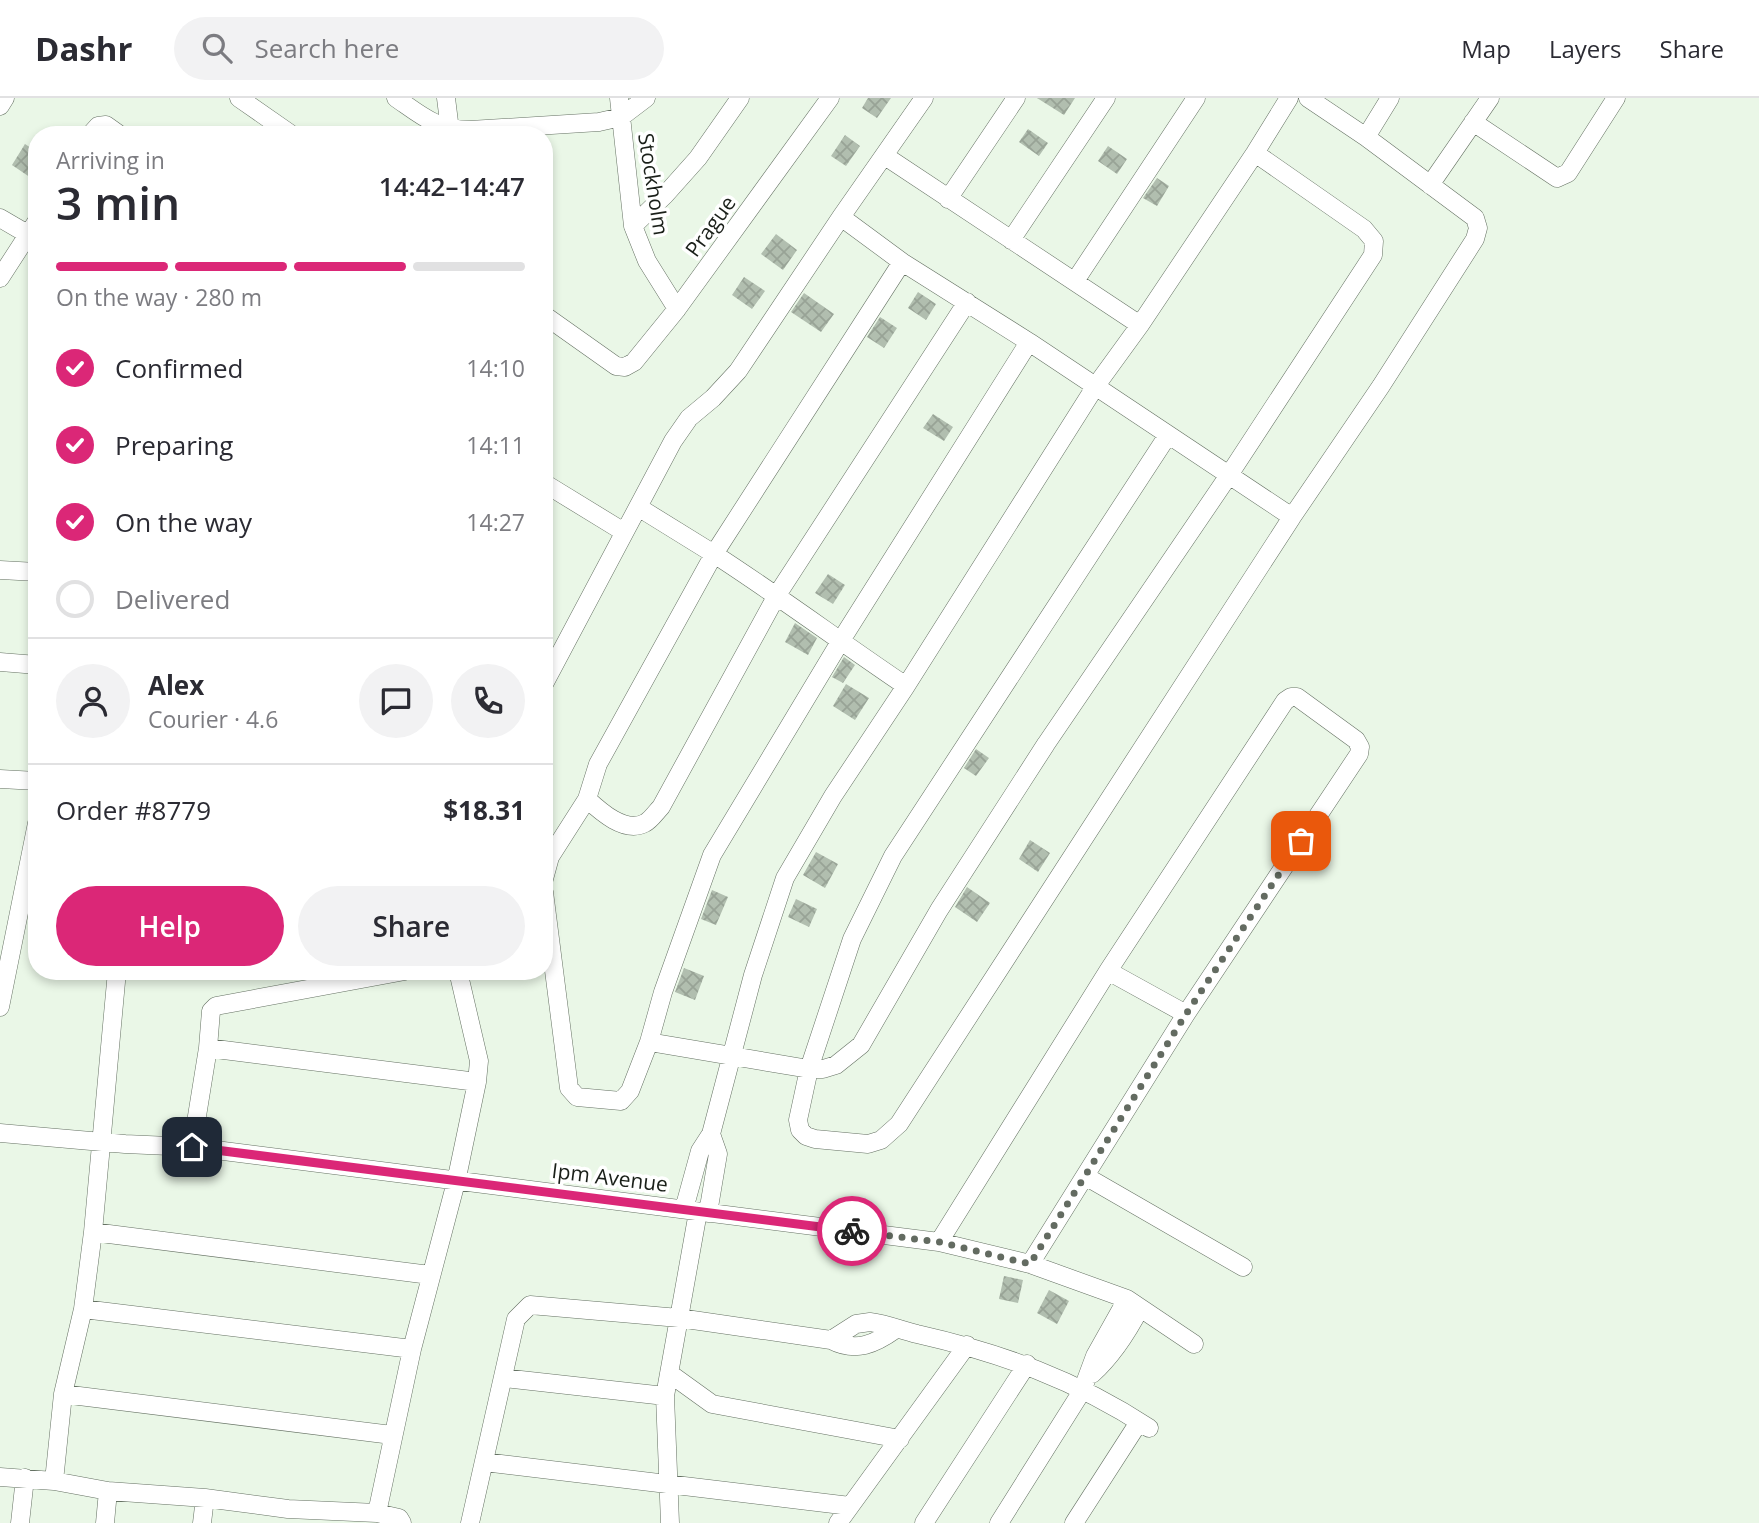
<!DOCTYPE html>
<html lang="en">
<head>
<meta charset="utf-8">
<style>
	body { margin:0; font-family:"Open Sans",sans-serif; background:#f2f2f3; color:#2b2b33; height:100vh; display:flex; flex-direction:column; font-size:26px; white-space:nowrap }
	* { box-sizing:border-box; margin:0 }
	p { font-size:23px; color:#7c7c81 }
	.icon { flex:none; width:38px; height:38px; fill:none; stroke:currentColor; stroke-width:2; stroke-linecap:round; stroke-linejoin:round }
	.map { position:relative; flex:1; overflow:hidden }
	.panel { position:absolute; left:28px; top:28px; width:525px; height:854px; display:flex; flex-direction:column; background:#fff; border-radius:28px; box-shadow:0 4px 10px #0003 }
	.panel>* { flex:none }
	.pin { position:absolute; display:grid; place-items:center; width:60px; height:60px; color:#fff; margin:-30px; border-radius:14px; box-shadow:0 4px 10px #0006 }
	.courier { position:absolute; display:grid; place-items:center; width:70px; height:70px; margin:-35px; border:5px solid #db2777; border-radius:50%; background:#fff; color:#222; box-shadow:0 2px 9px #0007 }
	.overview em { font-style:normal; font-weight:600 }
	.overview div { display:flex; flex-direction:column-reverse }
	.overview { display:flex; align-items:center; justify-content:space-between; height:119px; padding:0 28px }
	h1 { font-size:46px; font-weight:600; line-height:52px }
	.bar { display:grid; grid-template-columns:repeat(4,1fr); gap:10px 7px; align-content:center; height:84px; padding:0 28px }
	.bar i { height:9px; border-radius:5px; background:#e1e1e2 }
	.bar .selected { background:#db2777 }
	.bar p { grid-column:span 4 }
	.line { display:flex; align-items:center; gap:18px; padding:0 28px; border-top:2px solid #e1e1e2 }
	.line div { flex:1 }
	.round { display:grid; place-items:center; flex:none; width:74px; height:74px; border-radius:37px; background:#f2f2f3 }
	ol { padding:0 28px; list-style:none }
	li { display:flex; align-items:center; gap:21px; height:77px }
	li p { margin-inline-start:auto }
	li .icon { padding:7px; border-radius:50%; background:#db2777; color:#fff; stroke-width:4 }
	li:last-child { color:#7c7c81 }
	li i { width:38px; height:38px; border:4px solid #e1e1e2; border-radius:50% }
	.button { display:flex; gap:14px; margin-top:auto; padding:14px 28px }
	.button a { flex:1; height:80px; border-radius:42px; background:#db2777; color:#fff; font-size:28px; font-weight:600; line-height:80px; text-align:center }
	.button a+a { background:#f2f2f3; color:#2b2b33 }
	header { display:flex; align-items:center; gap:42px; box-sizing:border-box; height:98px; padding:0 35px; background:#fff; border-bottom:2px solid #e1e1e2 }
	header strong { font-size:33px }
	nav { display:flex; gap:38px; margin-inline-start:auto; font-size:24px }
	.search { width:490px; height:63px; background:#f2f2f3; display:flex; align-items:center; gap:18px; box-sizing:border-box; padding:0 24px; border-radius:38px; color:#7c7c81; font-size:26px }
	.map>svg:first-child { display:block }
	.building { fill:url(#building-cross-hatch) }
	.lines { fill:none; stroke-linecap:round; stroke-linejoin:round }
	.minor-casing { stroke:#657163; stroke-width:19 }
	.minor { stroke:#fff; stroke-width:18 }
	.done { stroke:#636b61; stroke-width:7; stroke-dasharray:0 12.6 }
	.route { stroke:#db2777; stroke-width:9 }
	.labels { text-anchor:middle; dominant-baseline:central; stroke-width:7; stroke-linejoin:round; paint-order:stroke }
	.street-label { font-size:21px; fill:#1a1f19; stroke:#fff }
</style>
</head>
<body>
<header>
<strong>Dashr</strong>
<div class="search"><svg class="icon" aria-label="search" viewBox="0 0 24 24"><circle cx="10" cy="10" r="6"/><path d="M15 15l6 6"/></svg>Search here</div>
<nav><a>Map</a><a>Layers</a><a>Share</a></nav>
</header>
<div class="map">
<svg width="1759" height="1425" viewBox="0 0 1759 1425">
	<defs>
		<pattern id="building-cross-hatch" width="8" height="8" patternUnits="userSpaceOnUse" patternTransform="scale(1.75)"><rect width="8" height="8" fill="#b1beaf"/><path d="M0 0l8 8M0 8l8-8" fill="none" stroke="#98a396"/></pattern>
	</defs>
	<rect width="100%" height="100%" fill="#eaf7e7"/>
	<path class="building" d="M868,0H891L877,20L862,10Z
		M1037,0H1075L1064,17Z
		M1028,31L1048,45L1039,58L1019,44Z
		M845,37L860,48L846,68L831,58Z
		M25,46L37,54V84L12,67Z
		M1108,48L1127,61L1117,76L1098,63Z
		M1157,80L1169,88L1157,108L1143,100Z
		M776,136L797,152L783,172L761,156Z
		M744,179L765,193L752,211L732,197Z
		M918,194L936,206L926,222L908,210Z
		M804,195L834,216L821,234L791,214Z
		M880,219L897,230L884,250L867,239Z
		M933,316L953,329L944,343L923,330Z
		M828,476L845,487L833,506L815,495Z
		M795,525L817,540L808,557L785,544Z
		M844,559L855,567L843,585L832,579Z
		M846,586L869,600L855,622L833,608Z
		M976,651L989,660L976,678L964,670Z
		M1030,742L1050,755L1038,774L1019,761Z
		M816,754L838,766L825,790L803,777Z
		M967,789L990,805L977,824L955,809Z
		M712,792L728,799L716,827L701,821Z
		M796,801L817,811L809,829L788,819Z
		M684,870L704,878L695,902L675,894Z
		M1004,1178L1023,1182L1018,1205L999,1201Z
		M1049,1192L1069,1203L1057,1226L1037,1215Z"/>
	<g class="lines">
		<g class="minor-casing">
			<path id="minor" d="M239,0L292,37
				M396,0C422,18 437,32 470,32L599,24L621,19L646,0
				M446,0L450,32
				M619,0L633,128L647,163L677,211
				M0,8L5,0
				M1473,24L1557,80L1568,75L1616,0
				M90,37L98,28L106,27L120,37
				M1366,39L1390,0
				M885,58L1140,227
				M1430,87L1490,0
				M948,101L1016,0
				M841,119L902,164L1029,244L1292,419
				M0,120L36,141
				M633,128L665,97L698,60L740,0
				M1011,142L1106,0
				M902,164L714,456C779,498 842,545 906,588
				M0,180L37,123
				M1075,183L1196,0
				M544,217L616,268L625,269L634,264L677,211L830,0
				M1168,337L893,758L852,841L809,971L798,1022L800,1032L806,1038L815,1041L868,1046L881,1042L899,1026L1292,419L1381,288L1475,141L1478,130L1475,120L1366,39L1308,0
				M544,385L624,434
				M0,472L37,474
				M0,564L37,567
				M544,586L673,343L689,320L713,300L738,273L841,119L924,0
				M0,681L37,683
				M587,701C600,713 625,736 645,725C651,722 656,714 661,709L777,497L967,204
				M544,781L550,759L587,701L598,666L714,456L638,409
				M544,794L569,990L577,999L621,1003L630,993L649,944L663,894L712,757L840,544L1029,244
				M0,909L37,725
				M649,944L809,971H823L836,967L861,947L939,812L1046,646L1229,377L1373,157L1374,143L1364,131L1255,55
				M208,950L477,984
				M0,1035L125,1046L192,1049L939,1144L1030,1166L1127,1201L1194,1246
				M192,1049L208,950L211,913L216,908L405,873
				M1085,1078L1243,1169
				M684,1111L700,1053L711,1036L753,877L785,780L833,698L906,588L1095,289L1140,227L1255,55L1289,0
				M708,1115L718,1056L711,1036
				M93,1134L430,1177
				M939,1144L1108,873
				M1030,1166L1186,916L1359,656L1360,649L1356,642L1297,599H1291L1285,603L1108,873L1186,916
				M83,1211L412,1251
				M831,1242L856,1226L870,1224C886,1226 901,1232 917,1236C1001,1255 1076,1282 1149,1330
				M669,1275L712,1306L900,1341
				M1092,1276C1113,1257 1127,1235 1140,1210
				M503,1280L665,1298
				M63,1296L392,1337
				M484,1364L850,1408
				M0,1379L54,1383L108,1393L205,1400L288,1411L377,1415L399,1420L402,1425
				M54,1383L63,1296L83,1211L93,1134L117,873
				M377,1415L412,1251L456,1084L477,984L479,963L458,873
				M20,1425L25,1380
				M105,1425L108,1393
				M202,1425L205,1400
				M470,1425L516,1221L530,1207L679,1220L831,1242C856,1255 875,1246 896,1231
				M670,1425L665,1298L698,1114
				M838,1425L967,1247
				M924,1425L1027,1266
				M999,1425L1082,1293L1095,1258L1127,1201
				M1074,1425L1139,1324"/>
		</g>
		<use href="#minor" class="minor"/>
	</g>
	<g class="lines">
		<path class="done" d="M852,1133L939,1144L1030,1166L1186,916L1301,743"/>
		<path class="route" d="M192,1049L852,1133"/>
	</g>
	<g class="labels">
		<g class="street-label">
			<text transform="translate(654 86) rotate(81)">Stockholm</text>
			<text transform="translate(710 128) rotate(-54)">Prague</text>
			<text transform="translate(610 1079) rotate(7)">Ipm Avenue</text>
		</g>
	</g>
</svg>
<div class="pin" style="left:1301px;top:743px;background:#ea580c"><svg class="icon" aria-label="bag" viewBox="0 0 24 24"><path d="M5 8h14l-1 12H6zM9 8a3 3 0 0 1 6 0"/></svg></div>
<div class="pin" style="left:192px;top:1049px;background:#1f2937"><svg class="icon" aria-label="home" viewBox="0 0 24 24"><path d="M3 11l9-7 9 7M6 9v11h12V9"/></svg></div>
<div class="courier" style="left:852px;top:1133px"><svg class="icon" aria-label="bike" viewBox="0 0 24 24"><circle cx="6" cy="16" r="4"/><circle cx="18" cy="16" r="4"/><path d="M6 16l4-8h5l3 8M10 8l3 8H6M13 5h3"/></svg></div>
<section class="panel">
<div class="overview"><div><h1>3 min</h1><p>Arriving in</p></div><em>14:42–14:47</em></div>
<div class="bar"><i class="selected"></i><i class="selected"></i><i class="selected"></i><i></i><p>On the way · 280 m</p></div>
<ol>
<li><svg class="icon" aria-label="check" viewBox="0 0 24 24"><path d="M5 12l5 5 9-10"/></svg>Confirmed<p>14:10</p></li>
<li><svg class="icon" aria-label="check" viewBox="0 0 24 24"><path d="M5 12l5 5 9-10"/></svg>Preparing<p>14:11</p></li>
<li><svg class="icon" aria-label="check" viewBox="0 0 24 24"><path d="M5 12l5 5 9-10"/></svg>On the way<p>14:27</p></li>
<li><i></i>Delivered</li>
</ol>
<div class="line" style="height:126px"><a class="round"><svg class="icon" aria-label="person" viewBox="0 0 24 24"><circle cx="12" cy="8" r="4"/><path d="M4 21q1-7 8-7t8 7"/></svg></a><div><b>Alex</b><p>Courier · 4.6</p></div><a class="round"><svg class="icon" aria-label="chat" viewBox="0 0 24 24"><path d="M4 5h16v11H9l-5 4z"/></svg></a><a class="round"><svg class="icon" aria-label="phone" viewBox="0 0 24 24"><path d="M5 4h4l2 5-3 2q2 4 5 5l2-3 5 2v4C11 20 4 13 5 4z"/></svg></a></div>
<div class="line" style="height:91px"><div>Order #8779</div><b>$18.31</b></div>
<div class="button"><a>Help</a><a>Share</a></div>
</section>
</div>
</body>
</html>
